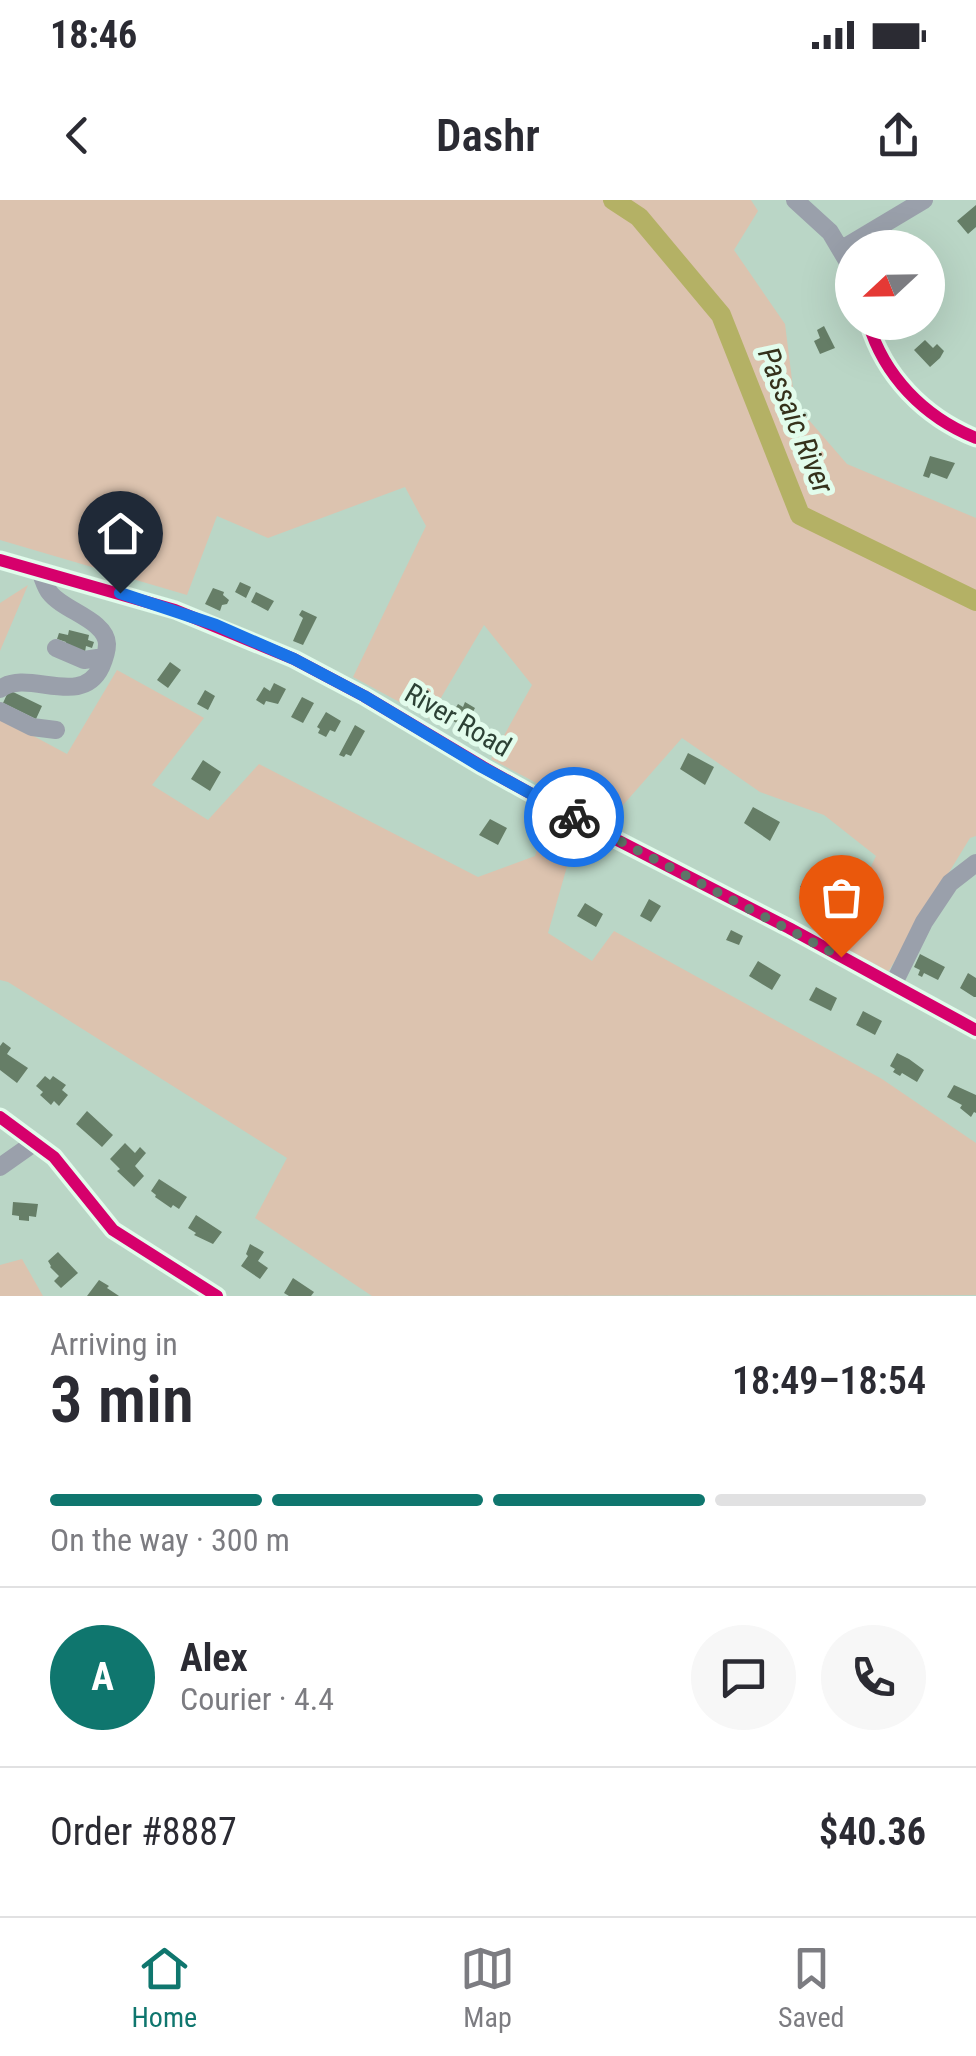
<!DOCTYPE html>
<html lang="en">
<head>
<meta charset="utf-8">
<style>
	body { margin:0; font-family:"Roboto Condensed",sans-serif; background:#f7f7f7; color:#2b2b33; height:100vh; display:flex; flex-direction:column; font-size:38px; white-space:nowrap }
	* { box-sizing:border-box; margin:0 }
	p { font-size:32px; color:#7c7c81 }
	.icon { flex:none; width:55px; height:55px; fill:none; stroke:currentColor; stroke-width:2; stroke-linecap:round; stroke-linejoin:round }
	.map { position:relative; height:1096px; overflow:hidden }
	.drawer { display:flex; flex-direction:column; background:#fff; flex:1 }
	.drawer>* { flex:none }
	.needle { width:65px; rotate:248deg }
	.tools { position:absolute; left:835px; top:30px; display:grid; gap:20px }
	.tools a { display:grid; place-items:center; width:110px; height:110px; border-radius:50%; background:#fff; box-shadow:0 10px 40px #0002; font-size:50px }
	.pin { position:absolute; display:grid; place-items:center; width:85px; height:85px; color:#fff; margin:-102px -42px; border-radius:50% 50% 50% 0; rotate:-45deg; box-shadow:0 0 10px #0007 }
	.pin .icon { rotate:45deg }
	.courier { position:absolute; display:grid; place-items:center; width:100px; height:100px; margin:-50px; border:8px solid #1a73e8; border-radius:50%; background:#fff; color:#222; box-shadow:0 2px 12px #0007 }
	.summary em { font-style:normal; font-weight:600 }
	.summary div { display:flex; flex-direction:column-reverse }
	.summary { display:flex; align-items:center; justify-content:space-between; height:170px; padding:0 50px }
	h1 { font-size:65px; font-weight:600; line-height:75px }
	.bar { display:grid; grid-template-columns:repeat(4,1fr); gap:15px 10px; align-content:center; height:120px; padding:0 50px }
	.bar i { height:12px; border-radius:8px; background:#e1e1e2 }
	.bar .current { background:#0f766e }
	.bar p { grid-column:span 4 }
	.line { display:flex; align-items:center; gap:25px; padding:0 50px; border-top:2px solid #e1e1e2 }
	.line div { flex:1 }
	.round { display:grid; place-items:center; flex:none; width:105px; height:105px; border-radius:52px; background:#f7f7f7 }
	.status { display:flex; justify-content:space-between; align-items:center; height:70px; padding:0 50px; background:#fff; direction:ltr }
	.status svg { height:28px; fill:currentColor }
	header { display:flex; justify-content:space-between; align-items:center; height:130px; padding:0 50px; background:#fff; font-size:45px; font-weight:600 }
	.tab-bar { display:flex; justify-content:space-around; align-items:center; height:140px; border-top:2px solid #e1e1e2; background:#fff; font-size:28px; color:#7c7c81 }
	.tab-bar a { display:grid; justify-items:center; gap:5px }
	.tab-bar .current { color:#0f766e }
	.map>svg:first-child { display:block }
	.green { fill:#dcc3af }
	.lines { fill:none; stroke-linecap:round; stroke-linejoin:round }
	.river { stroke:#b4b165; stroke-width:20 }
	.building { fill:#667e67 }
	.minor { stroke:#9aa0ab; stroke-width:18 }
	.cycleway-casing { stroke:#e2fcec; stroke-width:19 }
	.cycleway { stroke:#d6006c; stroke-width:12 }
	.done { stroke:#5e7568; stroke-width:10; stroke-dasharray:0 18 }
	.route { stroke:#1a73e8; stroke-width:12 }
	.labels { text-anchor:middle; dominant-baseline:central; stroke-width:10; stroke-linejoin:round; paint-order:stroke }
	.street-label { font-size:28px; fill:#2c4135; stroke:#e2fcec }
	.water-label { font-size:30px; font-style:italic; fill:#35311b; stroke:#e2fcec }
</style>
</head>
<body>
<div class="status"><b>18:46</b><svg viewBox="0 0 49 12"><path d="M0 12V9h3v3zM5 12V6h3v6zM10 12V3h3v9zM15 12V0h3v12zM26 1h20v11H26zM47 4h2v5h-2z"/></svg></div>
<header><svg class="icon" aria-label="back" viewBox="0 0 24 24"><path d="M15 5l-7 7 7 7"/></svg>Dashr<svg class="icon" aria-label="share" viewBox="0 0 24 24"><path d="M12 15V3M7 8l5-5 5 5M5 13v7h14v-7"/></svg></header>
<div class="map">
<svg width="976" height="1096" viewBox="0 0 976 1096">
	<rect width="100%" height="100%" fill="#bad6c6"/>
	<path class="green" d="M0,0H751L758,11L734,50L785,124L795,204L847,264L976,318V636L970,638L888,772L834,743L876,656L824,615L760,592L682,538L609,621L491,559L532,485L484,425L429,518L353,477L426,326L405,287L268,338L217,316L187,395L0,340Z
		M28,385L0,451V403Z
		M117,470L204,518L152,585L208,620L259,564L478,677L535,656L548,618L576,635L548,733L592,761L614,731L882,879L976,943V1095L372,1096L255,1018L287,958L8,782L0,780V518L67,554Z
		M22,1059L43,1096H0V1065Z"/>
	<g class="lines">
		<path class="river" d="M613,0L639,17L721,115L800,315L976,401"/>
	</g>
	<path class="building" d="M976,5V27L968,34L957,21Z
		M901,122H917L918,126L905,132Z
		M824,126L835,148L820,154L814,141L820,138L817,130Z
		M925,140L933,148L937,144L944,151L940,158L930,167L914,150Z
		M930,256L955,263L947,279L931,273L929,278L923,276Z
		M240,382L251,387L246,398L235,392Z
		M213,388L224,392L223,395L229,400L227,404L222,405L220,411L205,404Z
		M256,392L274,401L268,411L251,402Z
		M302,410L317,417L303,445L293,441L303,418L299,415Z
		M69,430L89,435L88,440L94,442L92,448L86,446L85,452L65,446L66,442L57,439L59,433L68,435Z
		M170,462L181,470L168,488L157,480Z
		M274,483L286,489L278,504L266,501L264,505L256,500L264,487L270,491Z
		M9,490L42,506L36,519L3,503Z
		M205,490L215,496L208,510L197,504Z
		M302,497L314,503L303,523L291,517Z
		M465,502L475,508L467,523L464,521L461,525L449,519L458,504L463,507Z
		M326,512L341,521L335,532L330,530L326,537L318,533L320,529L317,527Z
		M355,525L365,531L351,556L346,554L344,557L339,555Z
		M688,553L714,567L705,585L680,569Z
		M203,560L221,572L210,591L191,579Z
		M753,607L780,622L770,641L744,623Z
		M490,619L507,628L498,645L479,635Z
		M807,674L818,681L819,678L841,690L834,704L823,701L800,687Z
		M649,699L661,706L651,722L640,716Z
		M585,703L603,714L596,727L577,716Z
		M731,730L743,736L739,745L726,740Z
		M920,754L945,767L938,780L924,773L922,777L918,775L920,770L914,767Z
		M758,761L781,775L772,790L749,776Z
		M968,773L976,778V797H974L960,788Z
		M816,787L837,798L831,811L809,800Z
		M863,811L882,821L875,835L856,825Z
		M3,842L11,848L7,854L28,868L17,883L0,870V846Z
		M897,853L909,859L924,870L917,882L902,873L900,876L893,872L895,869L890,866Z
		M45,876L50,880L53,876L66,885L62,890L68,895L59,906L54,901L51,905L40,895L43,892L36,886Z
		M954,885L976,895V913L974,912L971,917L960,908L962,905L947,897Z
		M87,911L113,935L102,947L76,924Z
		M125,943L135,953L140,947L146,953L135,966L144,976L134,987L117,971L120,969L110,959Z
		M159,979L187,997L179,1009L173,1005L171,1008L155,997L156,995L151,991Z
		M13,1002L38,1004L36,1017L29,1016V1021L19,1020V1016L12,1015Z
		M196,1015L222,1032L213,1044L194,1035L196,1033L188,1028Z
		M250,1044L264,1052L258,1061L268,1068L260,1079L241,1066L248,1056L246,1054Z
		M58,1052L78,1073L61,1088L54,1081L59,1076L50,1067L51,1066L48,1061Z
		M293,1078L314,1092L311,1096H289L284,1093Z
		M99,1080L109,1086L107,1088L119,1096H87Z"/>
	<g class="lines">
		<path class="minor" d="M795,0L830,32L852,69
			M842,49L924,0
			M868,122C884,176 924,217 976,238
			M0,360L175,410L294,459L364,496L483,567L580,621L789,728L976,830
			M56,448L84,460L104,457
			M0,489C28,468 81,509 101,467C104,460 107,452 107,444C106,420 64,411 50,393C45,387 43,378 40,371
			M0,511L32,527L56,530
			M893,785L924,722L950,683L976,663
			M0,917L54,957L113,1030L217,1096
			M0,967L34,943"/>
		<g class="cycleway-casing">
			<path id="cycleway" d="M868,122C884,176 924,217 976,238
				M0,360L175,410L294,459L364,496L483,567L580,621L789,728L976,830
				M0,917L54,957L113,1030L217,1096"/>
		</g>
		<use href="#cycleway" class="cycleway"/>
	</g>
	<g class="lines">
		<path class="done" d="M574,617L841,757"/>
		<path class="route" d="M120,393L216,425L294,459L364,496L482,567L574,617"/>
	</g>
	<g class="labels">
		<g class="street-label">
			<text transform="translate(458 520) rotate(30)">River Road</text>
		</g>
		<g class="water-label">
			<text transform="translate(796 220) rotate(68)">Passaic River</text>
		</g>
	</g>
</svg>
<div class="tools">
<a><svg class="needle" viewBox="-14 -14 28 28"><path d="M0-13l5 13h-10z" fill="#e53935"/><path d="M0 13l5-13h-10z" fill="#7c7c81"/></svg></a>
</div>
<div class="pin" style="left:841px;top:757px;background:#ea580c"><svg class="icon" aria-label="bag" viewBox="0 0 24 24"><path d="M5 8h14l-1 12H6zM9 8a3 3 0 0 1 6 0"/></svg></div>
<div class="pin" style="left:120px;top:393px;background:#1f2937"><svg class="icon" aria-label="home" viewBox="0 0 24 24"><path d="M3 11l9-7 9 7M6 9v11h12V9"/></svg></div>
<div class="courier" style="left:574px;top:617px"><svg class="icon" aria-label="bike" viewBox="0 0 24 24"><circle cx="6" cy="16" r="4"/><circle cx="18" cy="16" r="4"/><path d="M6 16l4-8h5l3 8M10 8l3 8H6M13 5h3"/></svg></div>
</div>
<section class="drawer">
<div class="summary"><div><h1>3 min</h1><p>Arriving in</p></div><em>18:49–18:54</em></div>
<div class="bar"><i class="current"></i><i class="current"></i><i class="current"></i><i></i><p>On the way · 300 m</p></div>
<div class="line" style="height:180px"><b class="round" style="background:#0f766e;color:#fff">A</b><div><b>Alex</b><p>Courier · 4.4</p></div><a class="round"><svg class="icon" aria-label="chat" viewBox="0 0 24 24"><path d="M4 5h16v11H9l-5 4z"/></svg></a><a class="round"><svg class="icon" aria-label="phone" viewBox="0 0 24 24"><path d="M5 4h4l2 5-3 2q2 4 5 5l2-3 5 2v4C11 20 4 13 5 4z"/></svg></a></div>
<div class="line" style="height:130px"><div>Order #8887</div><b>$40.36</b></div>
</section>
<nav class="tab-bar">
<a class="current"><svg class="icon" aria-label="home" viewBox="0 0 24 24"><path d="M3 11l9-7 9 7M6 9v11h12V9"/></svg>Home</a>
<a><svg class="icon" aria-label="map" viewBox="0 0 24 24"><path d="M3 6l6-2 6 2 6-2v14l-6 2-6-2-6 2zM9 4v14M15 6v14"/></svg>Map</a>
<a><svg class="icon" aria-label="saved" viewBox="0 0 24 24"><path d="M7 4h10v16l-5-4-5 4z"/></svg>Saved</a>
</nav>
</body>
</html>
